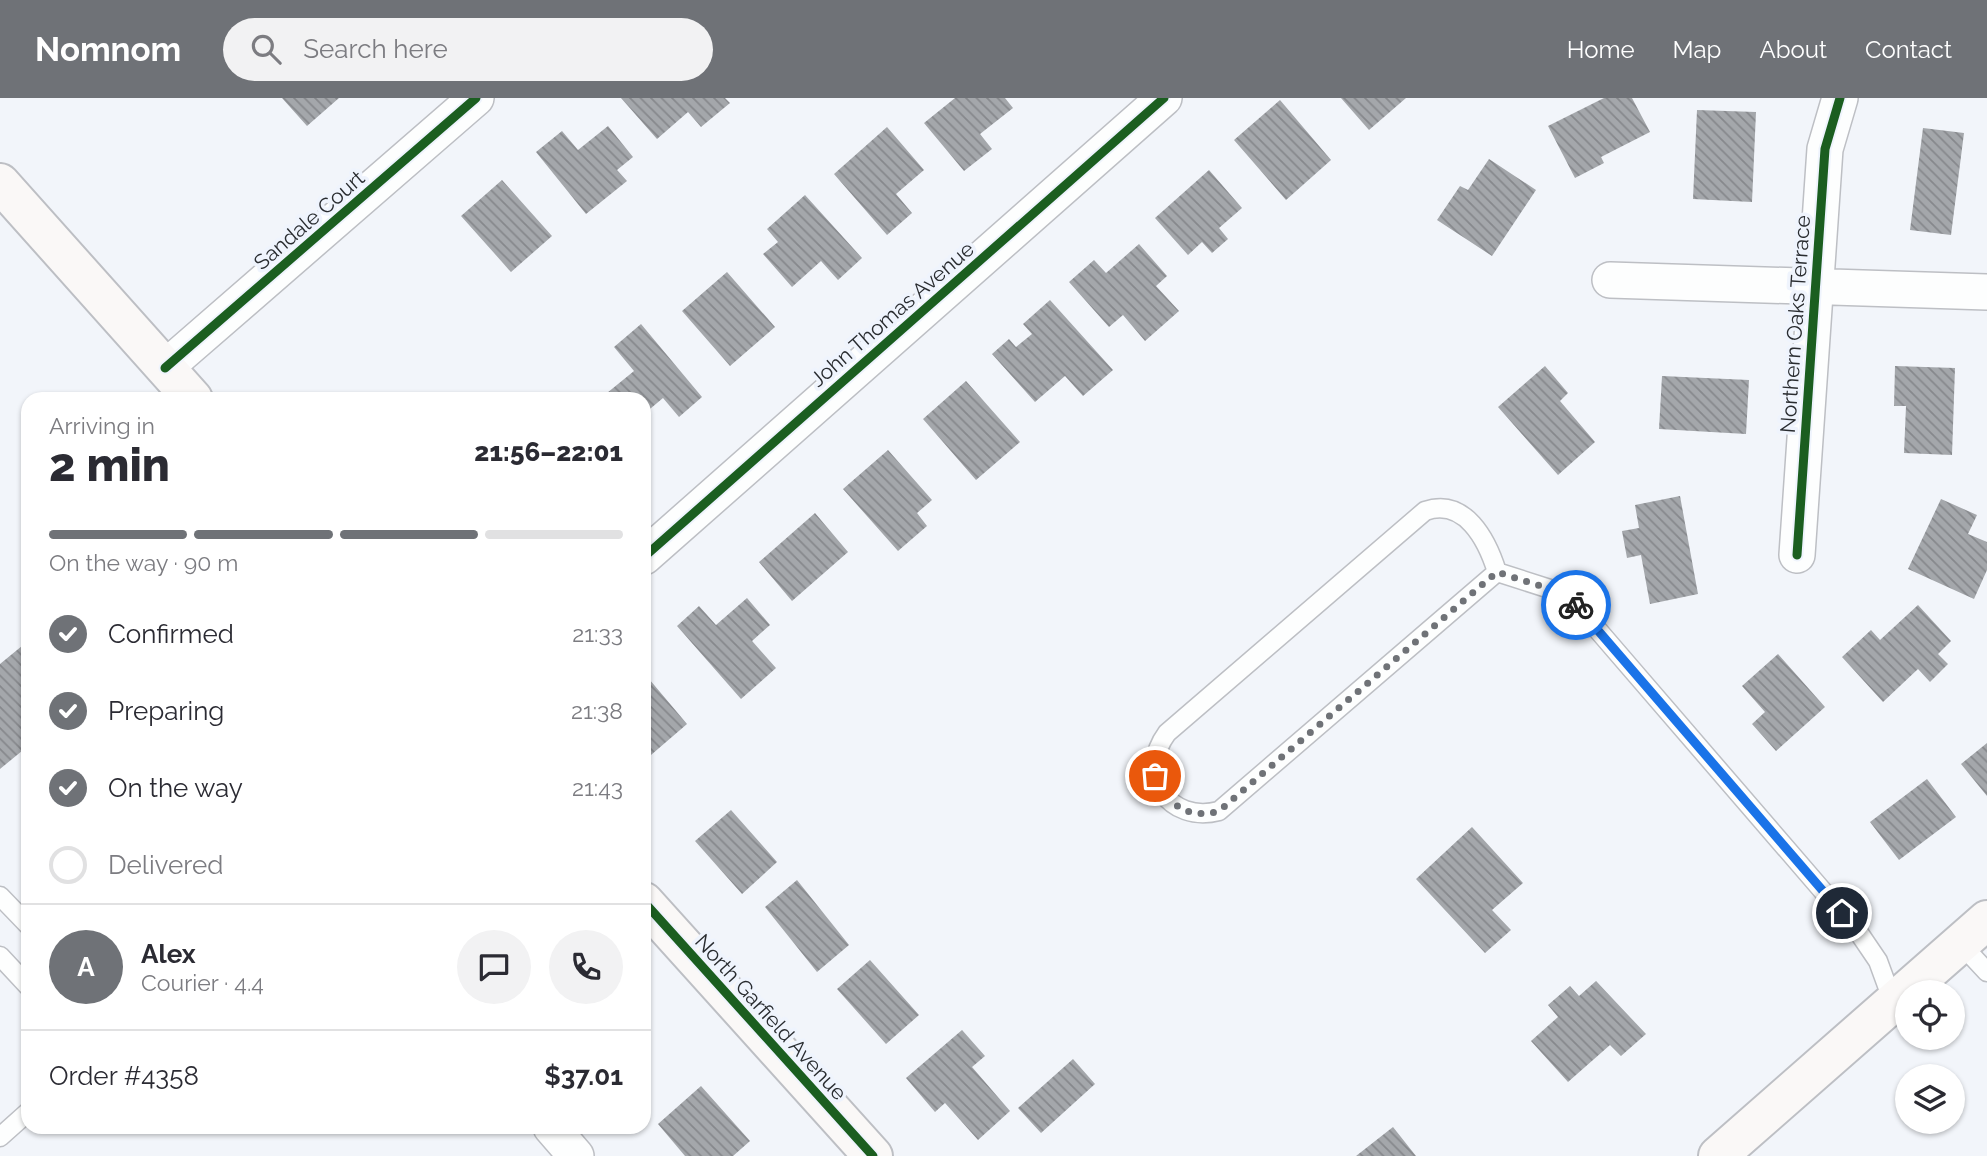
<!DOCTYPE html>
<html lang="en">
<head>
<meta charset="utf-8">
<style>
	body { margin:0; font-family:Raleway,sans-serif; background:#f2f2f3; color:#2b2b33; height:100vh; display:flex; flex-direction:column; font-size:26px; white-space:nowrap }
	* { box-sizing:border-box; margin:0 }
	p { font-size:23px; color:#7c7c81 }
	.icon { flex:none; width:38px; height:38px; fill:none; stroke:currentColor; stroke-width:2; stroke-linecap:round; stroke-linejoin:round }
	.map { position:relative; flex:1; overflow:hidden }
	.side { position:absolute; left:21px; top:294px; width:630px; height:742px; display:flex; flex-direction:column; background:#fff; border-radius:21px; box-shadow:0 2px 5px #0004 }
	.side>* { flex:none }
	.fabs { position:absolute; left:1895px; top:882px; display:grid; gap:14px }
	.fabs a { display:grid; place-items:center; width:70px; height:70px; border-radius:50%; background:#fff; box-shadow:0 2px 5px #0004; font-size:35px }
	.pin { position:absolute; display:grid; place-items:center; width:60px; height:60px; color:#fff; margin:-30px; border:4px solid #fff; border-radius:50%; box-shadow:0 2px 7px #0007 }
	.courier { position:absolute; display:grid; place-items:center; width:70px; height:70px; margin:-35px; border:5px solid #1a73e8; border-radius:50%; background:#fff; color:#222; box-shadow:0 2px 9px #0007 }
	.overview em { font-style:normal; font-weight:800 }
	.overview div { display:flex; flex-direction:column-reverse }
	.overview { display:flex; align-items:center; justify-content:space-between; height:119px; padding:0 28px }
	h1 { font-size:46px; font-weight:800; line-height:52px }
	.bar { display:grid; grid-template-columns:repeat(4,1fr); gap:10px 7px; align-content:center; height:84px; padding:0 28px }
	.bar i { height:9px; border-radius:5px; background:#e1e1e2 }
	.bar .selected { background:#6f7277 }
	.bar p { grid-column:span 4 }
	.line { display:flex; align-items:center; gap:18px; padding:0 28px; border-top:2px solid #e1e1e2 }
	.line div { flex:1 }
	.round { display:grid; place-items:center; flex:none; width:74px; height:74px; border-radius:37px; background:#f2f2f3 }
	ol { padding:0 28px; list-style:none }
	li { display:flex; align-items:center; gap:21px; height:77px }
	li p { margin-inline-start:auto }
	li .icon { padding:7px; border-radius:50%; background:#6f7277; color:#fff; stroke-width:4 }
	li:last-child { color:#7c7c81 }
	li i { width:38px; height:38px; border:4px solid #e1e1e2; border-radius:50% }
	header { display:flex; align-items:center; gap:42px; box-sizing:border-box; height:98px; padding:0 35px; background:#6f7277; color:#fff }
	header strong { font-size:33px }
	nav { display:flex; gap:38px; margin-inline-start:auto; font-size:24px }
	.search { width:490px; height:63px; background:#f2f2f3; display:flex; align-items:center; gap:18px; box-sizing:border-box; padding:0 24px; border-radius:38px; color:#7c7c81; font-size:26px }
	.map>svg:first-child { display:block }
	.building { fill:url(#building-back-hatch) }
	.lines { fill:none; stroke-linecap:round; stroke-linejoin:round }
	.lane-casing { stroke:#bdbfc4; stroke-width:21 }
	.street-casing { stroke:#bdbfc4; stroke-width:38 }
	.secondary-casing { stroke:#bdbfc4; stroke-width:42 }
	.lane { stroke:#fdfefe; stroke-width:18 }
	.street { stroke:#fdfefe; stroke-width:35 }
	.secondary { stroke:#faf8f7; stroke-width:38 }
	.cycleway-casing { stroke:#eff4fd; stroke-width:13 }
	.cycleway { stroke:#1b5e20; stroke-width:9 }
	.done { stroke:#6f7277; stroke-width:7; stroke-dasharray:0 12.6 }
	.route { stroke:#1a73e8; stroke-width:9 }
	.labels { text-anchor:middle; dominant-baseline:central; stroke-width:7; stroke-linejoin:round; paint-order:stroke }
	.street-label { font-size:21px; fill:#292c30; stroke:#eff4fd }
</style>
</head>
<body>
<header>
<strong>Nomnom</strong>
<div class="search"><svg class="icon" aria-label="search" viewBox="0 0 24 24"><circle cx="10" cy="10" r="6"/><path d="M15 15l6 6"/></svg>Search here</div>
<nav><a>Home</a><a>Map</a><a>About</a><a>Contact</a></nav>
</header>
<div class="map">
<svg width="1987" height="1058" viewBox="0 0 1987 1058">
	<defs>
		<pattern id="building-back-hatch" width="6" height="6" patternUnits="userSpaceOnUse" patternTransform="scale(1.75)"><rect width="6" height="6" fill="#a4a7ab"/><path d="M-1 5l2 2M0 0l6 6M5-1l2 2" fill="none" stroke="#86888c"/></pattern>
	</defs>
	<rect width="100%" height="100%" fill="#f2f5fa"/>
	<path class="building" d="M282,0H339L307,28Z
		M621,0H725L730,5L701,29L688,14L657,41Z
		M955,0H1005L1013,10L980,36L992,51L964,73L924,25Z
		M1341,0H1406L1369,32Z
		M1604,0H1632L1650,34L1601,59L1604,65L1575,80L1548,28Z
		M1280,2L1331,62L1286,102L1234,42Z
		M1697,12L1756,14L1752,104L1693,101Z
		M608,28L633,59L617,72L627,83L586,116L536,54L562,33L578,52Z
		M887,29L924,72L896,96L912,115L887,137L834,76Z
		M1923,30L1964,35L1951,137L1910,132Z
		M1489,61L1536,92L1492,158L1437,122L1460,88L1468,92Z
		M1209,72L1242,110L1219,130L1228,141L1212,155L1202,144L1188,157L1155,120Z
		M502,82L552,138L511,174L461,118Z
		M805,97L862,160L838,182L821,163L792,189L763,156L778,144L767,131Z
		M1139,146L1167,178L1156,188L1179,213L1145,243L1123,217L1109,229L1069,184L1094,162L1106,175Z
		M727,174L775,229L730,268L682,213Z
		M1050,202L1113,272L1083,298L1065,278L1035,304L992,256L1009,241L1016,249L1032,236L1023,226Z
		M641,226L702,299L679,319L663,300L644,316V301H612L607,295L634,273L614,249Z
		M1545,268L1568,295L1560,303L1595,344L1558,377L1498,309Z
		M1895,268L1955,270L1952,357L1904,355L1906,308H1894Z
		M1662,278L1749,282L1746,336L1659,331Z
		M966,283L1020,344L976,382L923,321Z
		M888,352L932,402L917,415L927,428L898,453L843,391Z
		M1680,398L1698,496L1650,506L1641,457L1627,460L1622,433L1639,430L1635,407Z
		M1941,401L1977,417L1968,436L1987,444V472L1974,501L1908,471Z
		M815,415L848,454L792,503L759,464Z
		M747,500L770,527L752,543L776,570L741,601L677,528L699,508L716,527Z
		M1918,507L1951,543L1938,556L1948,566L1930,584L1918,571L1883,604L1842,559L1871,532L1880,542Z
		M28,543V648L0,671V566Z
		M1778,556L1825,609L1776,653L1752,626L1765,614L1742,588Z
		M644,575L687,626L644,663Z
		M1987,645V698L1961,666Z
		M1927,681L1956,719L1899,762L1870,724Z
		M731,712L777,764L742,796L695,743Z
		M1472,729L1523,785L1492,812L1511,832L1485,855L1416,781Z
		M797,782L849,847L817,874L765,809Z
		M870,862L919,917L886,946L837,891Z
		M1596,883L1646,936L1621,958L1610,947L1568,984L1531,943L1558,919L1548,907L1570,888L1579,898Z
		M962,932L985,958L972,969L1010,1013L978,1042L945,1005L935,1014L906,980Z
		M1073,961L1095,986L1041,1035L1018,1010Z
		M701,988L750,1043L733,1058H685L658,1026Z
		M1393,1029L1416,1058H1356Z"/>
	<g class="lines">
		<g class="lane-casing">
			<path id="lane" d="M1497,474C1487,442 1465,399 1425,413L1167,635C1136,677 1169,726 1219,713L1497,474L1550,491L1578,509L1859,835L1878,863L1893,904
				M0,798L28,827
				M1960,845L1987,874
				M0,858L28,888
				M0,1039L28,1014"/>
		</g>
		<g class="street-casing">
			<path id="street" d="M1610,182L1987,194
				M165,270L476,0
				M1797,457L1825,51L1840,0
				M644,459L1164,0
				M551,1029L576,1058"/>
		</g>
		<g class="secondary-casing">
			<path id="secondary" d="M0,85L193,301
				M644,804L873,1058
				M1718,1058L1987,822"/>
		</g>
		<use href="#lane" class="lane"/>
		<use href="#street" class="street"/>
		<use href="#secondary" class="secondary"/>
		<g class="cycleway-casing">
			<path id="cycleway" d="M165,270L476,0
				M1797,457L1825,51L1840,0
				M644,459L1164,0
				M644,804L873,1058"/>
		</g>
		<use href="#cycleway" class="cycleway"/>
	</g>
	<g class="lines">
		<path class="done" d="M1155,678C1168,707 1188,722 1219,713L1497,474L1550,491L1576,507"/>
		<path class="route" d="M1576,507L1842,815"/>
	</g>
	<g class="labels">
		<g class="street-label">
			<text transform="translate(309 122) rotate(-41)">Sandale Court</text>
			<text transform="translate(892 216) rotate(-41)">John Thomas Avenue</text>
			<text transform="translate(1795 226) rotate(-86)">Northern Oaks Terrace</text>
			<text transform="translate(771 919) rotate(48)">North Garfield Avenue</text>
		</g>
	</g>
</svg>
<div class="fabs">
<a><svg class="icon" aria-label="locate" viewBox="0 0 24 24"><circle cx="12" cy="12" r="6"/><path d="M12 2v4M12 18v4M2 12h4M18 12h4"/></svg></a>
<a><svg class="icon" aria-label="layers" viewBox="0 0 24 24"><path d="M12 4l9 5-9 5-9-5zM3 14l9 5 9-5"/></svg></a>
</div>
<div class="pin" style="left:1155px;top:678px;background:#ea580c"><svg class="icon" aria-label="bag" viewBox="0 0 24 24"><path d="M5 8h14l-1 12H6zM9 8a3 3 0 0 1 6 0"/></svg></div>
<div class="pin" style="left:1842px;top:815px;background:#1f2937"><svg class="icon" aria-label="home" viewBox="0 0 24 24"><path d="M3 11l9-7 9 7M6 9v11h12V9"/></svg></div>
<div class="courier" style="left:1576px;top:507px"><svg class="icon" aria-label="bike" viewBox="0 0 24 24"><circle cx="6" cy="16" r="4"/><circle cx="18" cy="16" r="4"/><path d="M6 16l4-8h5l3 8M10 8l3 8H6M13 5h3"/></svg></div>
<section class="side">
<div class="overview"><div><h1>2 min</h1><p>Arriving in</p></div><em>21:56–22:01</em></div>
<div class="bar"><i class="selected"></i><i class="selected"></i><i class="selected"></i><i></i><p>On the way · 90 m</p></div>
<ol>
<li><svg class="icon" aria-label="check" viewBox="0 0 24 24"><path d="M5 12l5 5 9-10"/></svg>Confirmed<p>21:33</p></li>
<li><svg class="icon" aria-label="check" viewBox="0 0 24 24"><path d="M5 12l5 5 9-10"/></svg>Preparing<p>21:38</p></li>
<li><svg class="icon" aria-label="check" viewBox="0 0 24 24"><path d="M5 12l5 5 9-10"/></svg>On the way<p>21:43</p></li>
<li><i></i>Delivered</li>
</ol>
<div class="line" style="height:126px"><b class="round" style="background:#6f7277;color:#fff">A</b><div><b>Alex</b><p>Courier · 4.4</p></div><a class="round"><svg class="icon" aria-label="chat" viewBox="0 0 24 24"><path d="M4 5h16v11H9l-5 4z"/></svg></a><a class="round"><svg class="icon" aria-label="phone" viewBox="0 0 24 24"><path d="M5 4h4l2 5-3 2q2 4 5 5l2-3 5 2v4C11 20 4 13 5 4z"/></svg></a></div>
<div class="line" style="height:91px"><div>Order #4358</div><b>$37.01</b></div>
</section>
</div>
</body>
</html>
